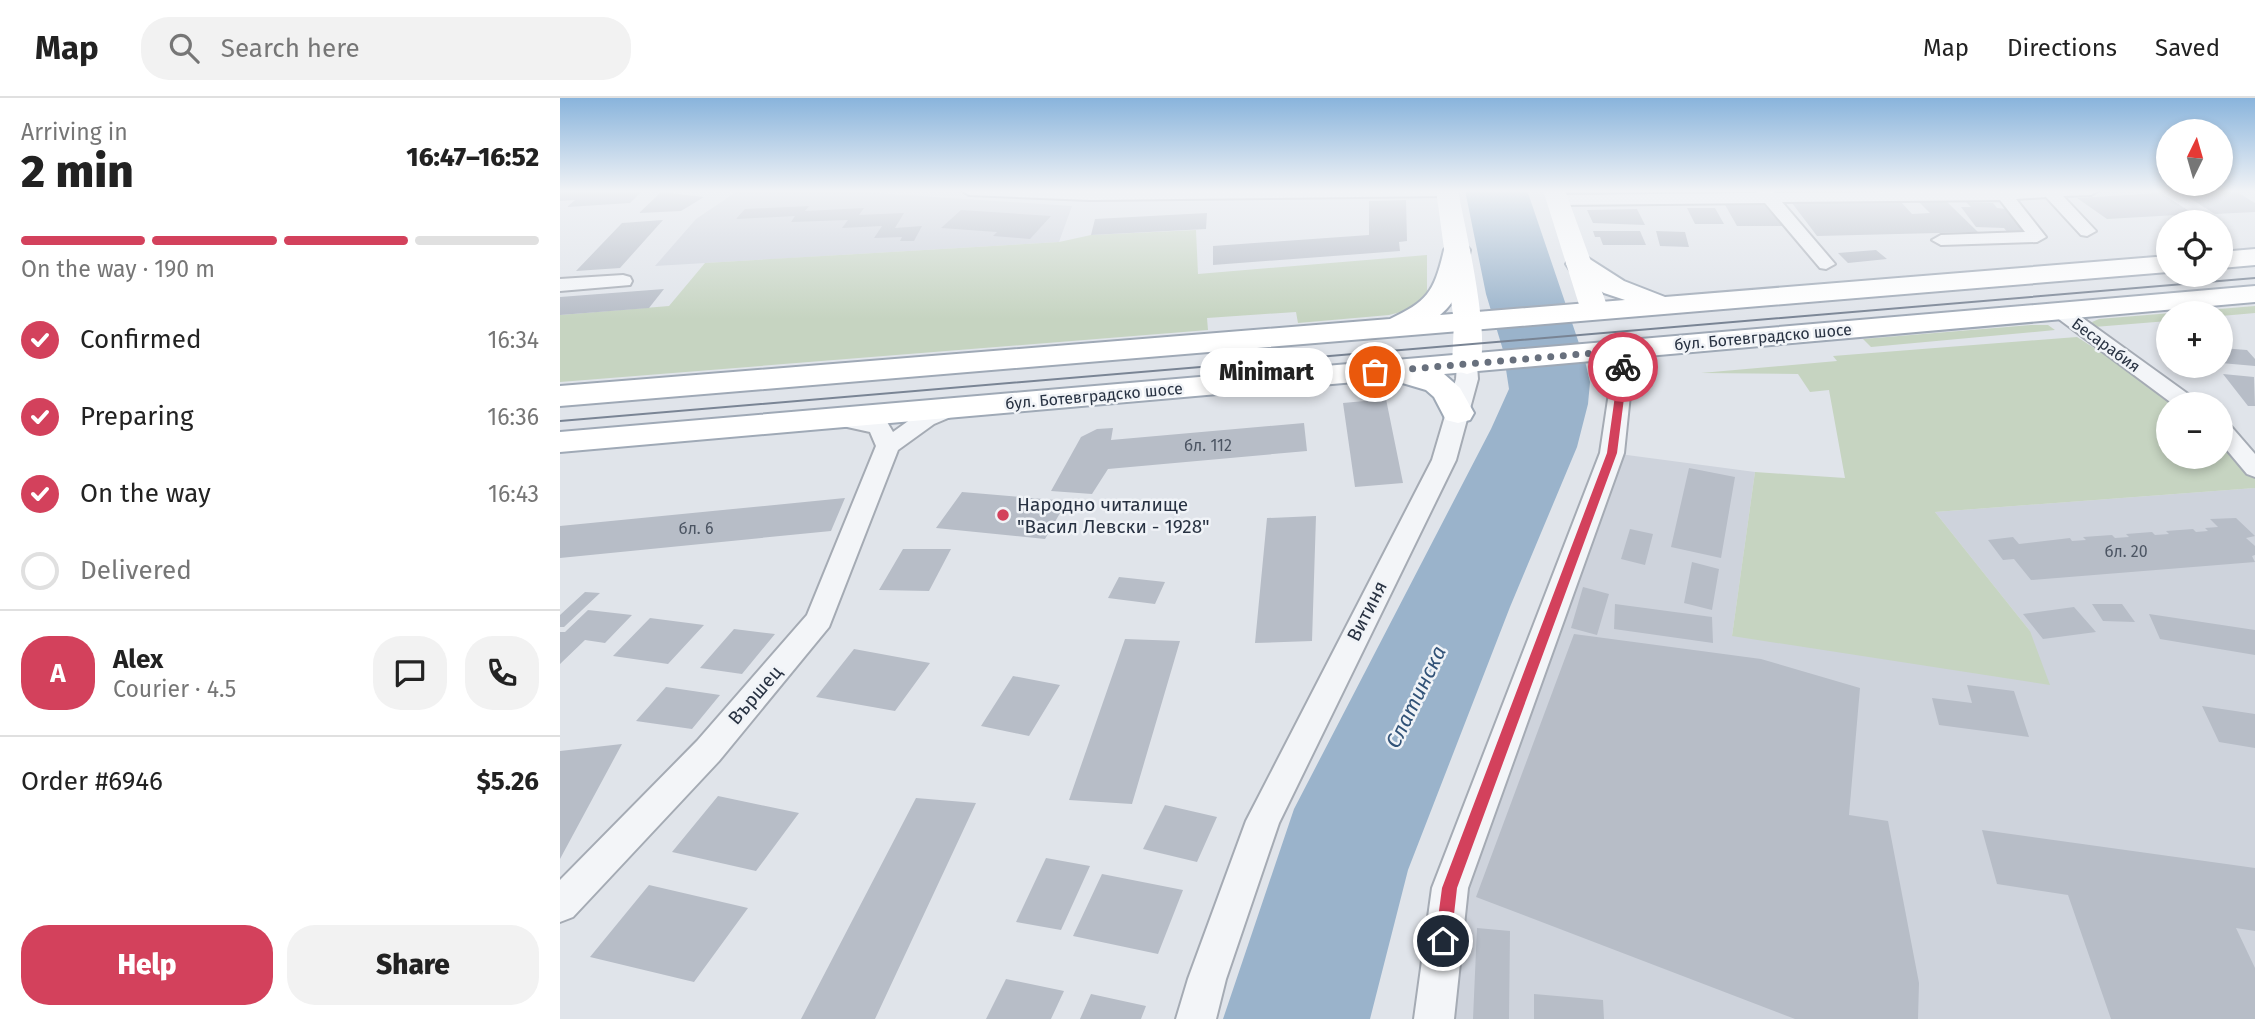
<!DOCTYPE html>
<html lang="en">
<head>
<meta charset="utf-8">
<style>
	body { margin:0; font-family:"Fira Sans",sans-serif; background:#f2f2f2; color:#222; height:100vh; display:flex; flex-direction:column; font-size:26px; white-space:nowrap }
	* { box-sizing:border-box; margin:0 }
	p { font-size:23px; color:#767676 }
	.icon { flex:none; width:38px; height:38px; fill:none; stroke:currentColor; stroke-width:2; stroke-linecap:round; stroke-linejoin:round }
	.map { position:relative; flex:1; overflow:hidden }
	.drawer { display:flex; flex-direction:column; background:#fff; width:560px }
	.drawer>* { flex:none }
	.needle { width:46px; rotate:5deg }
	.controls { position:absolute; left:1596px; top:21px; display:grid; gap:14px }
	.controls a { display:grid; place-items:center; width:77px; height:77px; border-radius:50%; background:#fff; box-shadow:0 4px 10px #0003; font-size:35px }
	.pin { position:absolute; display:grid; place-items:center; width:60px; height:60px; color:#fff; margin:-30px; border:4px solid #fff; border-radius:50%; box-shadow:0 2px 7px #0007 }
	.courier { position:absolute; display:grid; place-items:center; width:70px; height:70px; margin:-35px; border:5px solid #d3415c; border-radius:50%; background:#fff; color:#222; box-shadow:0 2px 9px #0007 }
	.bubble { position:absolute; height:49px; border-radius:24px; background:#fff; box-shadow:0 4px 10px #0003; font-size:23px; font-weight:800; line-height:49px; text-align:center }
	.head em { font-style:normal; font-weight:800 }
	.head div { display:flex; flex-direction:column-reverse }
	.head { display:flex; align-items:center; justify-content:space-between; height:119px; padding:0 21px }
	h1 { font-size:46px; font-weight:800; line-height:52px }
	.bar { display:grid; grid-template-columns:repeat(4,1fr); gap:10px 7px; align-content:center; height:84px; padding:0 21px }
	.bar i { height:9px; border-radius:5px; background:#e0e0e0 }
	.bar .current { background:#d3415c }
	.bar p { grid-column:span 4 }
	.line { display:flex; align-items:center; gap:18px; padding:0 21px; border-top:2px solid #e0e0e0 }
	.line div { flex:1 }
	.round { display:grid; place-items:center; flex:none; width:74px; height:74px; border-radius:28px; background:#f2f2f2 }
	ol { padding:0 21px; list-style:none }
	li { display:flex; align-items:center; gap:21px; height:77px }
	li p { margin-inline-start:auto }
	li .icon { padding:7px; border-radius:50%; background:#d3415c; color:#fff; stroke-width:4 }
	li:last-child { color:#767676 }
	li i { width:38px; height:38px; border:4px solid #e0e0e0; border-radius:50% }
	.action { display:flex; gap:14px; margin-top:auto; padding:14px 21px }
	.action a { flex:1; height:80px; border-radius:28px; background:#d3415c; color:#fff; font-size:28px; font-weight:800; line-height:80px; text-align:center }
	.action a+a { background:#f2f2f2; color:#222 }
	header { display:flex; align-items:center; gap:42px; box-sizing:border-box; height:98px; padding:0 35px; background:#fff; border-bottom:2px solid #e0e0e0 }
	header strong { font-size:33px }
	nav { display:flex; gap:38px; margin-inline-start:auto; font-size:24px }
	.search { width:490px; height:63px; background:#f2f2f2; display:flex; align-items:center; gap:18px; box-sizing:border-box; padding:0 24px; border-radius:28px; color:#767676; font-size:26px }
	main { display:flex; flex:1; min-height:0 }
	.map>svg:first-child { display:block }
	.built { fill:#ced3dc }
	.green { fill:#c6d4c1 }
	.water { fill:#9ab3cb }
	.building { fill:#b7bdc7 }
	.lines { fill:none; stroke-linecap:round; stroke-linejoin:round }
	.street-casing { stroke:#a5abb4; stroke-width:4 }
	.primary-casing { stroke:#9fa9b6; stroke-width:4 }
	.street { fill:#f3f5f8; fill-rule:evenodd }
	.secondary { fill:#fff; fill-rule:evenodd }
	.primary { fill:#fff; fill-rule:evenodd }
	.tram { stroke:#798494; stroke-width:2 }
	.route { fill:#d3415c }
	.done { stroke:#68707d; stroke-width:7; stroke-dasharray:0 12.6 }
	.poi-dot { fill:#d3415c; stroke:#f0f3f7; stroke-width:2.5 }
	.labels { text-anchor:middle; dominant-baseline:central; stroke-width:5; stroke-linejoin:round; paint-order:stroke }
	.far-street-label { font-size:16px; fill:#283242; stroke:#f0f3f7 }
	.number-label { font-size:16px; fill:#4c5563 }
	.poi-label { font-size:19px; fill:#283242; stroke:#f0f3f7; text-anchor:start }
	.street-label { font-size:19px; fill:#283242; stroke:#f0f3f7 }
	.water-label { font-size:21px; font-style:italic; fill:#315277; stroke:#f0f3f7 }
</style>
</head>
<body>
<header>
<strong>Map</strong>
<div class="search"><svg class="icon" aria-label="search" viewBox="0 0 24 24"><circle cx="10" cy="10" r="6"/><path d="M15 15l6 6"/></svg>Search here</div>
<nav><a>Map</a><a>Directions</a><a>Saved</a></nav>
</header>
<main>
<section class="drawer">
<div class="head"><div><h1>2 min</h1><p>Arriving in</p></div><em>16:47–16:52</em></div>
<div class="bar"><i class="current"></i><i class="current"></i><i class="current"></i><i></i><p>On the way · 190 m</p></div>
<ol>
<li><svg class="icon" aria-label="check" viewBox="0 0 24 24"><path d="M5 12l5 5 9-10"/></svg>Confirmed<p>16:34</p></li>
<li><svg class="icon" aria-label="check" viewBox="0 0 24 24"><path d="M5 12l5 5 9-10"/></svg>Preparing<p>16:36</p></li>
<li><svg class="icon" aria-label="check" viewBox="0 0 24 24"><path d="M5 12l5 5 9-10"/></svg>On the way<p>16:43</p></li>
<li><i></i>Delivered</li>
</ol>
<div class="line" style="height:126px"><b class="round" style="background:#d3415c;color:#fff">A</b><div><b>Alex</b><p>Courier · 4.5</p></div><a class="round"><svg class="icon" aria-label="chat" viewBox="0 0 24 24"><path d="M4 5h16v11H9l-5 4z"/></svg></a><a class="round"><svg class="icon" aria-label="phone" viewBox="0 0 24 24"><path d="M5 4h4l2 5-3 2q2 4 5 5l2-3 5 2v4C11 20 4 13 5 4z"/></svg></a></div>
<div class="line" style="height:91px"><div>Order #6946</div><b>$5.26</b></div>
<div class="action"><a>Help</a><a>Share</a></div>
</section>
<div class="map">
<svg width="1695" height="921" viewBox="0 0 1695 921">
	<rect width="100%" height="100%" fill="#e0e4ea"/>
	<path class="built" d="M179,92H270L512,108L499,144L95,168L136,121Z
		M1052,355L1195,374L1172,538L1470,533L1375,414L1695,390V921H874L890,790Z"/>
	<path class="green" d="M636,132L638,176L867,157V199L856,210L829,217L738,225L736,214L647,220L648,232L0,284V217L109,208L145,165L499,144L531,137Z
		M1695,208V215L1661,218V215H1608V223L1534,229L1532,224L1539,221Z
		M1471,227H1488L1495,232L1311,249L1303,241Z
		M1517,239L1622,306H1608V359H1661V331L1667,335L1695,371V390L1375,414L1470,533L1490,587L1172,538L1195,374L1285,380L1269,292L1250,294L1238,276L1141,275L1277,263L1273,258Z"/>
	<path class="water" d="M905,92H967L1025,263L1030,284L1028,306L1017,349L950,509L848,772L810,921H663L734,711L931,331L949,291L943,252L926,196Z"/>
	<path class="building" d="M0,92L28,93L83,92L70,105L7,109L15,102L0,103Z
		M1658,92H1674L1695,105V114L1655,116L1620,94Z
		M101,94L144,99L121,113L79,115Z
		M1601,95L1634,116L1547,121L1517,100Z
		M846,102L847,143L839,144L840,153L653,167V148L809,137V103Z
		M1340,103L1352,116L1370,115L1359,104H1387L1418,134L1257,138L1232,105Z
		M1406,104L1433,105L1437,110L1446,111L1467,135H1448L1444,130L1416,129L1401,109H1411Z
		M1164,105H1208L1223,128H1177Z
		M249,108L245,113L304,110L299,117L344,115L335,130L362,128L354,143H340L342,139L314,140L322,128L282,130L288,122L231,124L235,118L176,121L185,111Z
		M1127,110H1155L1164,126H1135Z
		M1077,111L1085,127L1033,125L1027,112Z
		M401,112L491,118L470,141L433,138L437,134L381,130Z
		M647,115L646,131L531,137L535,121Z
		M103,122L60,170L16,173L62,125Z
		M1033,133H1080L1086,147H1043L1040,139H1035Z
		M1096,133L1125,134L1129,149L1100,148Z
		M1316,152L1327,161L1288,165L1278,155Z
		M104,191L89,210L0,217V199Z
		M1661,250L1687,252L1695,261V268L1661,265Z
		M1663,276L1694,279L1695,308H1688Z
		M826,301L843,385L795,389L783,305Z
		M744,325L747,353L548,371L532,396L491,393L521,339L537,331L553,330L551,342Z
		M1129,370L1175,379L1161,460L1111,449Z
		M402,394L507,403L485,441L376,430Z
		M285,400L271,433L0,460V428Z
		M756,418L752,543L695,545L707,420Z
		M1676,420L1695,438L1686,440L1695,448V457L1692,458L1695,464L1471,482L1454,461L1443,462L1428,442L1453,439L1459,446L1510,440L1512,443L1526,442L1523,439L1552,437L1555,440L1569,439L1566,436L1592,434L1595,437L1609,436L1606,433L1633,431L1636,434L1648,433L1645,430L1658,429L1650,421Z
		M1070,431L1093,436L1085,467L1061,461Z
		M343,451H391L369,493L319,492Z
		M1132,464L1159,471L1152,512L1124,505Z
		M559,479L605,484L595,506L548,500Z
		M1023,489L1049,496L1037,537L1011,530Z
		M25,494L40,495L4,529H0V517Z
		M1055,506L1152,519L1153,545L1054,531Z
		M1532,506H1562L1575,524L1543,523Z
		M1514,509L1536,534L1483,541L1463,516Z
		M28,512L72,517L45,545L25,542L0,566V534H5Z
		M1589,516L1695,532V557L1600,541Z
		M90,520L144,527L108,566L53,558Z
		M174,531L215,536L182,576L140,570Z
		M1014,536L1201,561L1300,590L1289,717L1328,723L1359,885L1358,921H1235L916,799Z
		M565,541L620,543L572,706L509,702Z
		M294,551L370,565L335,613L256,599Z
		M453,578L500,587L469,638L421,628Z
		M1407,587L1454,593L1469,639L1379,627L1372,600L1412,605Z
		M106,589L160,597L132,631L76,623Z
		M1642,608L1695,616V650L1659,644Z
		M62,646L0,761V653Z
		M158,698L239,715L196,773L112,754Z
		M356,700L416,705L315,921H241Z
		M605,707L657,719L637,764L583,751Z
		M1422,732L1695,770V833L1676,830L1695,870V921H1551L1508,797L1437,786Z
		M486,760L530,768L501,832L456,824Z
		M542,776L623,792L598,856L513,838Z
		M89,787L188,810L134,884L30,859Z
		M917,830L950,833L949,921H913Z
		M446,881L504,893L491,921H426Z
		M531,896L586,908L581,921H520Z
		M974,896L1043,902L1044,921H974Z"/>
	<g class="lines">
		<g class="street-casing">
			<path id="street" d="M401,92H894L895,93L887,98L530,102L409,97Z
				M1195,92H1212L1214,95L1539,92L1531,97L1503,98L1536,133L1527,138L1521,137L1486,99L1456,101L1486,139L1477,144L1381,147L1372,142L1381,137L1465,134L1440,102L1222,104L1275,166L1266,171L1260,170L1205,105L998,107L990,102L998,97L1197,95Z
				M63,177L70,179L72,183L70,187L0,193V181Z
				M1499,206L1506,208L1635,301L1638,306H1613L1492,216L1489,212L1492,208Z
				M1057,247L1064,249L1073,268L1064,355L908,790L894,921H854L872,790L1040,355L1053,268L1047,253L1050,249Z
				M907,261L914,263L917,267L918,281L896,362L719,725L666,881L656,921H616L628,881L686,723L872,362L896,281L897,267L900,263Z
				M392,303L400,305L403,310L400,315L374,326L338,352L269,529L159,663L13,819L0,824V782L137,643L247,517L316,348L310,334L269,325L266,320L269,315L277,313L327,324L333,334L358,316Z
				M1661,324L1669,326L1695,356V379L1687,376L1661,345Z"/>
		</g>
		<g class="primary-casing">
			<path id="primary" d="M897,144L906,147L910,152C905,176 900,201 880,217L1065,202L1044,195L1010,172L1006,166L1010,160L1019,158L1028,160L1064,183L1105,199L1608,158V174L0,308V288L830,221C868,203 874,194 884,152L888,147Z
				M1695,151V167L1661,170V154Z
				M1695,188V204L884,276L900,290L914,315L910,322L898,325L886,322L874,299L866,292L829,281L0,354V334Z"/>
		</g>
		<use href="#street" class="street"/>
		<path class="secondary" d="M876,92H898C904,125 934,249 917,273L907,276L897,273L892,267L894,224Z
			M983,92H1005L1049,213L1045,219L1035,221L1025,219L1021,213Z"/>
		<use href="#primary" class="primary"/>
		<path class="tram" d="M0,323L1695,180"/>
	</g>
	<linearGradient id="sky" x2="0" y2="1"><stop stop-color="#89b4dc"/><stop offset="0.42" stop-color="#f1f3f6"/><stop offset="1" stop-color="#f1f3f6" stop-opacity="0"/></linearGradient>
	<rect width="1695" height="221" fill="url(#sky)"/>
	<path class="route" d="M1063,266L1068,269L1057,355L897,790L891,843L889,848L883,851L878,848L875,843L882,790L1047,355L1059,269Z"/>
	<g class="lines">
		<path class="done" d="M815,274L1057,253L1063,269"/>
	</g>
	<circle class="poi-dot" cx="443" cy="417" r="7"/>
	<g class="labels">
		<g class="far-street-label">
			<text transform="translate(1203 239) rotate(-5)">бул. Ботевградско шосе</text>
			<text transform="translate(1546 247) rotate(36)">Бесарабия</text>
			<text transform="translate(534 298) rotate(-5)">бул. Ботевградско шосе</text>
		</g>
		<g class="number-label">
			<text x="648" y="347">бл. 112</text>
			<text x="136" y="430">бл. 6</text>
			<text x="1566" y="453">бл. 20</text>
		</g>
		<g class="poi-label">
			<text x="457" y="406">Народно читалище<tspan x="457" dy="22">"Васил Левски - 1928"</tspan></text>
		</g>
		<g class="street-label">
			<text transform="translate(807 513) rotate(-63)">Витиня</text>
			<text transform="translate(195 597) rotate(-49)">Вършец</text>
		</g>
		<g class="water-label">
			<text transform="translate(856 599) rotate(-64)">Слатинска</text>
		</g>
	</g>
</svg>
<div class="controls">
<a><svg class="needle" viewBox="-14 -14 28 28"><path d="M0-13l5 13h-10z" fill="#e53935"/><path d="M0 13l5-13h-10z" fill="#767676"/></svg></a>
<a><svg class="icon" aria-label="locate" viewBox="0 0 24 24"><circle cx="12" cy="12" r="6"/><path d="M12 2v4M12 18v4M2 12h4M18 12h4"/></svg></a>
<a>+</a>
<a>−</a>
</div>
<div class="pin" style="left:815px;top:274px;background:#ea580c"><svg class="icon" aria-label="bag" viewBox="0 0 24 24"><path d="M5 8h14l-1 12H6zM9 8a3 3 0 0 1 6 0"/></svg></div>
<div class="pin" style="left:883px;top:843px;background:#1f2937"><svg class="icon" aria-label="home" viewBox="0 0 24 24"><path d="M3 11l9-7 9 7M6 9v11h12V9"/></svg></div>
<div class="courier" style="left:1063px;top:269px"><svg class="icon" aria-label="bike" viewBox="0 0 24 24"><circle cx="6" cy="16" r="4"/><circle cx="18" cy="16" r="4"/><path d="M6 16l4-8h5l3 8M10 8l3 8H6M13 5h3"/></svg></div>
<div class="bubble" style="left:640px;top:250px;width:133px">Minimart</div>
</div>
</main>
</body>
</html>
